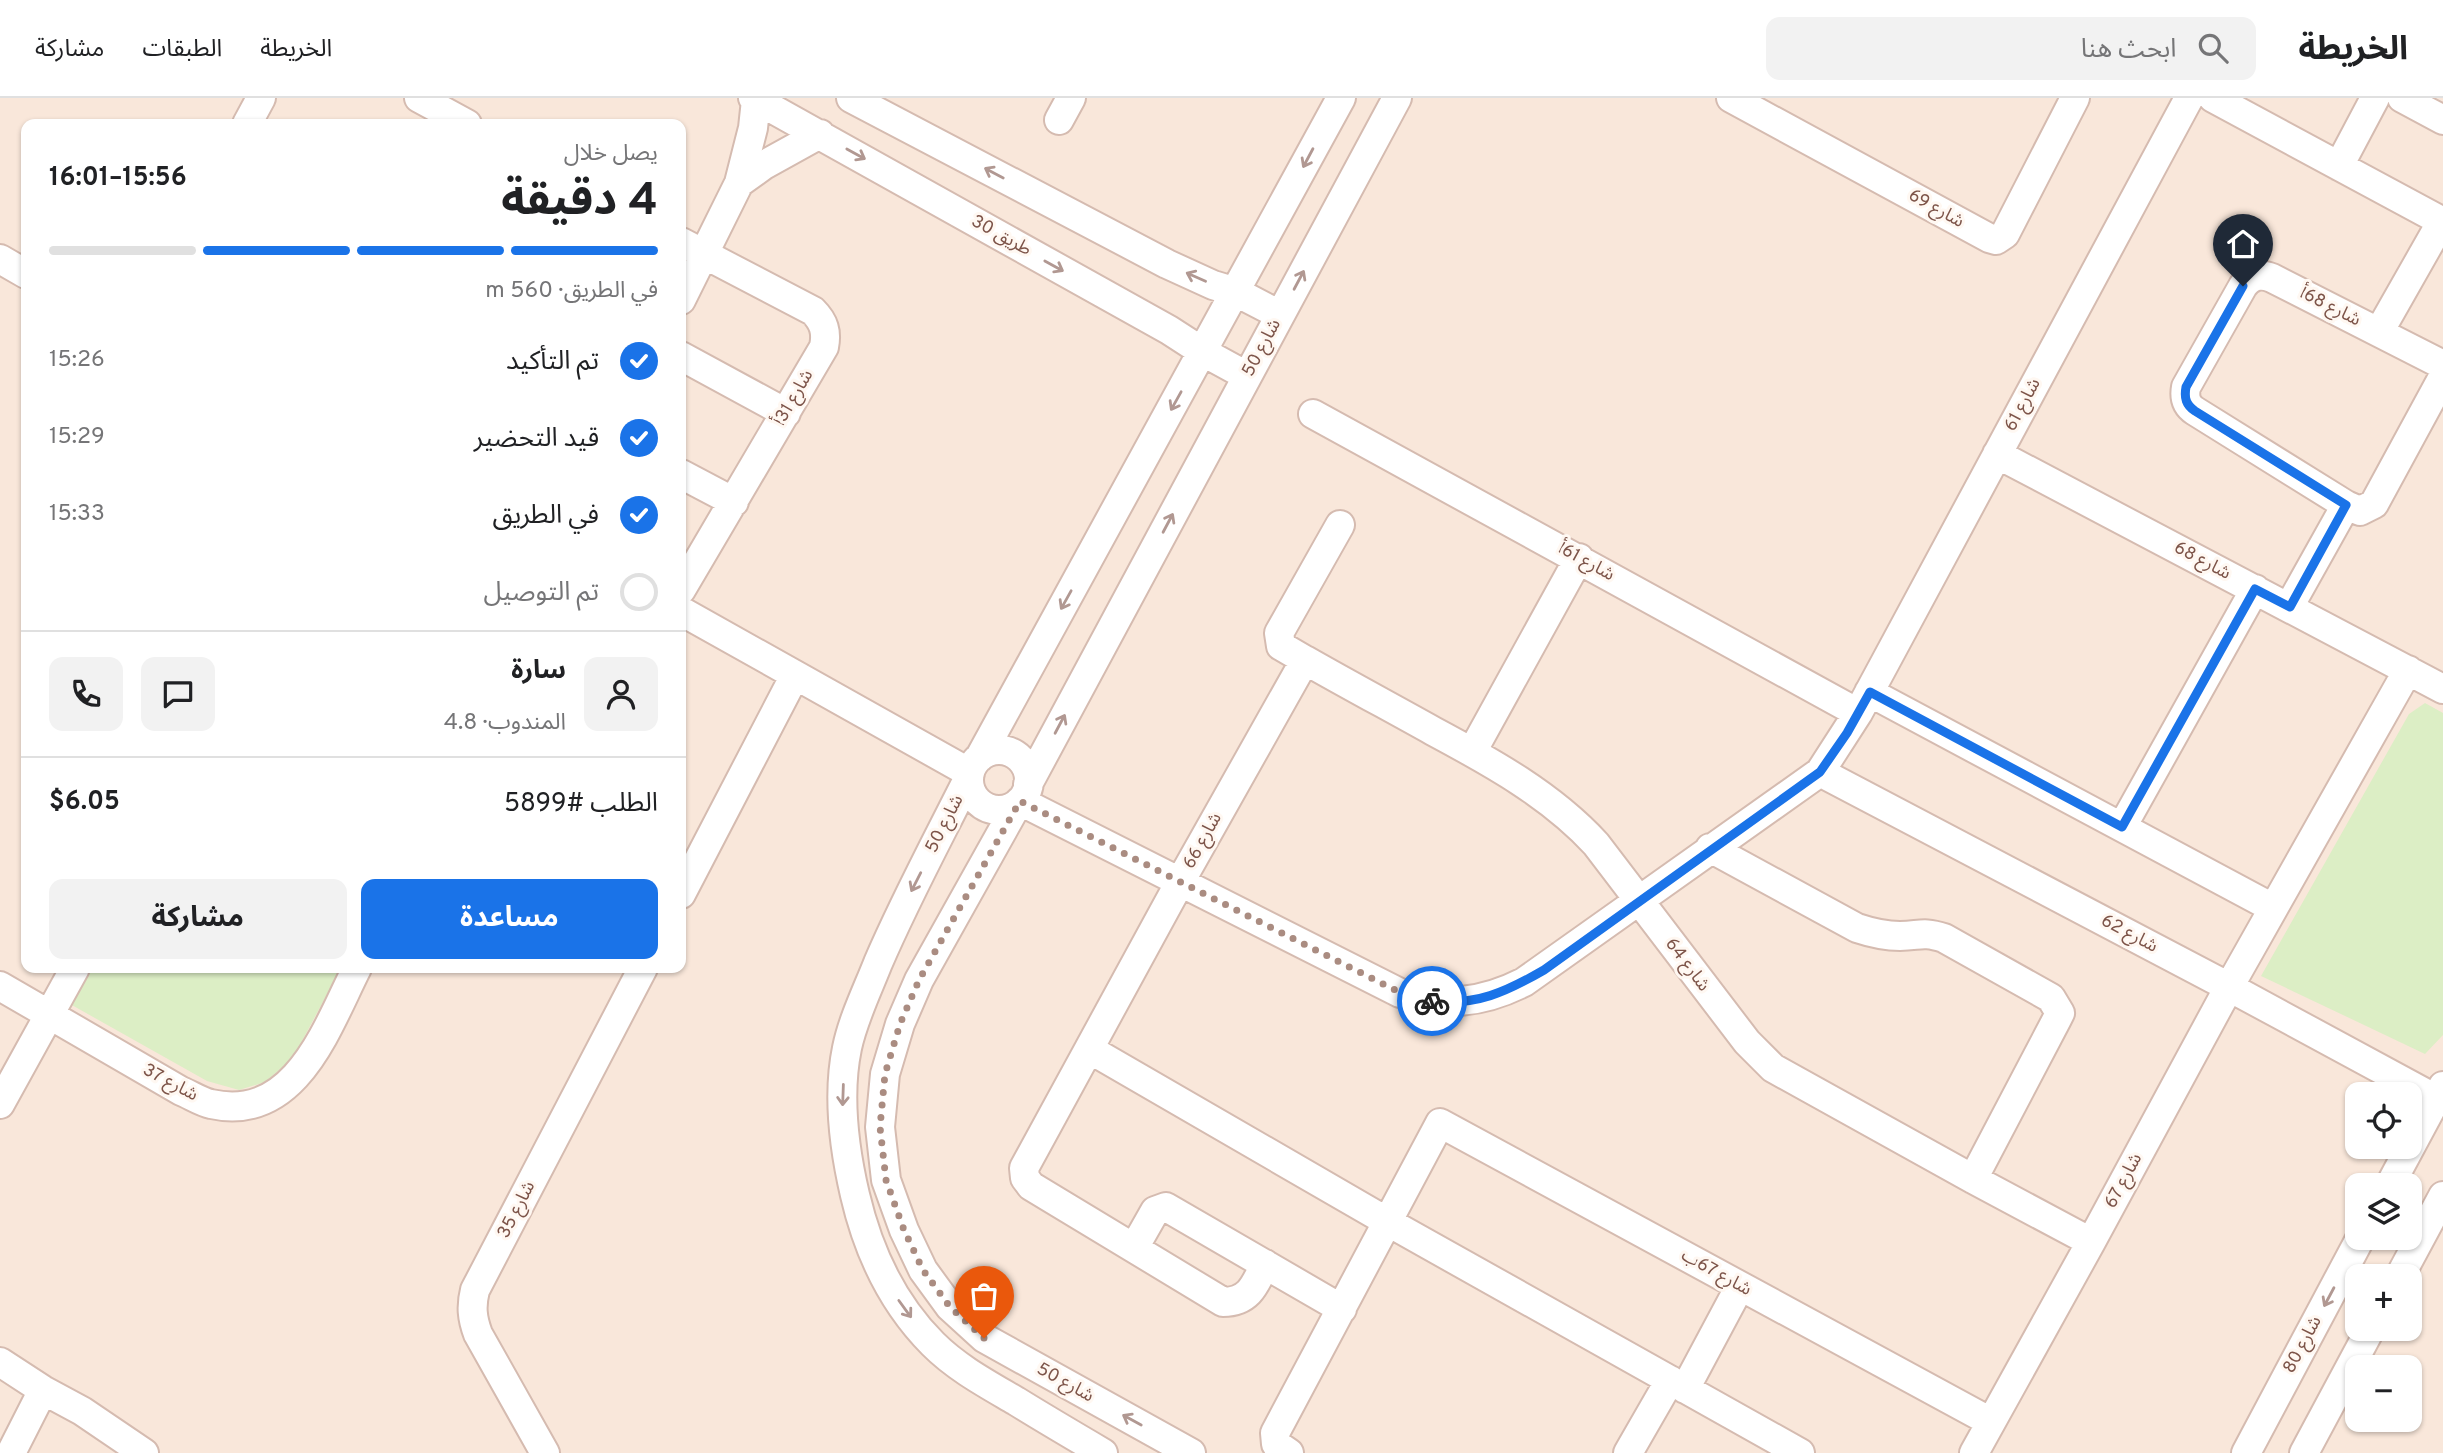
<!DOCTYPE html>
<html lang="ar">
<head>
<meta charset="utf-8">
<style>
	body { margin:0; font-family:Overpass,"Noto Sans Arabic",sans-serif; background:#f2f2f2; color:#202124; direction:rtl; height:100vh; display:flex; flex-direction:column; font-size:26px; white-space:nowrap }
	* { box-sizing:border-box; margin:0 }
	p { font-size:23px; color:#757577 }
	.icon { flex:none; width:38px; height:38px; fill:none; stroke:currentColor; stroke-width:2; stroke-linecap:round; stroke-linejoin:round }
	.map { position:relative; flex:1; overflow:hidden; direction:ltr }
	.sheet { position:absolute; left:21px; top:21px; width:665px; height:854px; display:flex; flex-direction:column; background:#fff; border-radius:14px; box-shadow:0 2px 5px #0004; direction:rtl }
	.sheet>* { flex:none }
	.fabs { position:absolute; left:2345px; top:984px; display:grid; gap:14px }
	.fabs a { display:grid; place-items:center; width:77px; height:77px; border-radius:14px; background:#fff; box-shadow:0 2px 5px #0004; font-size:35px }
	.pin { position:absolute; display:grid; place-items:center; width:60px; height:60px; color:#fff; margin:-72px -30px; border-radius:50% 50% 50% 0; rotate:-45deg; box-shadow:0 0 7px #0007 }
	.pin .icon { rotate:45deg }
	.courier { position:absolute; display:grid; place-items:center; width:70px; height:70px; margin:-35px; border:5px solid #1a73e8; border-radius:50%; background:#fff; color:#222; box-shadow:0 2px 9px #0007 }
	.summary em { font-style:normal; font-weight:700 }
	.summary div { display:flex; flex-direction:column-reverse }
	.summary { display:flex; align-items:center; justify-content:space-between; height:119px; padding:0 28px }
	h1 { font-size:46px; font-weight:700; line-height:52px }
	.bar { display:grid; grid-template-columns:repeat(4,1fr); gap:10px 7px; align-content:center; height:84px; padding:0 28px }
	.bar i { height:9px; border-radius:5px; background:#e0e0e0 }
	.bar .on { background:#1a73e8 }
	.bar p { grid-column:span 4 }
	.line { display:flex; align-items:center; gap:18px; padding:0 28px; border-top:2px solid #e0e0e0 }
	.line div { flex:1 }
	.round { display:grid; place-items:center; flex:none; width:74px; height:74px; border-radius:14px; background:#f2f2f2 }
	ol { padding:0 28px; list-style:none }
	li { display:flex; align-items:center; gap:21px; height:77px }
	li p { margin-inline-start:auto }
	li .icon { padding:7px; border-radius:50%; background:#1a73e8; color:#fff; stroke-width:4 }
	li:last-child { color:#757577 }
	li i { width:38px; height:38px; border:4px solid #e0e0e0; border-radius:50% }
	.cta { display:flex; gap:14px; margin-top:auto; padding:14px 28px }
	.cta a { flex:1; height:80px; border-radius:14px; background:#1a73e8; color:#fff; font-size:28px; font-weight:700; line-height:80px; text-align:center }
	.cta a+a { background:#f2f2f2; color:#202124 }
	header { display:flex; align-items:center; gap:42px; box-sizing:border-box; height:98px; padding:0 35px; background:#fff; border-bottom:2px solid #e0e0e0 }
	header strong { font-size:33px }
	nav { display:flex; gap:38px; margin-inline-start:auto; font-size:24px }
	.search { width:490px; height:63px; background:#f2f2f2; display:flex; align-items:center; gap:18px; box-sizing:border-box; padding:0 24px; border-radius:14px; color:#757577; font-size:26px }
	.map>svg:first-child { display:block }
	.residential { fill:#f9e7da; fill-rule:evenodd }
	.green { fill:#dceec5 }
	.lines { fill:none; stroke-linecap:round; stroke-linejoin:round }
	.minor-casing { stroke:#d5bbb0; stroke-width:32 }
	.minor { stroke:#fff; stroke-width:28 }
	.oneway { stroke:#b19892 }
	.done { stroke:#aa8c81; stroke-width:7; stroke-dasharray:0 12.6 }
	.route { stroke:#1a73e8; stroke-width:9 }
	.labels { text-anchor:middle; dominant-baseline:central; stroke-width:6; stroke-linejoin:round; paint-order:stroke }
	.street-label { font-size:18px; fill:#7d5449; stroke:#fff8f2 }
</style>
</head>
<body>
<header>
<strong>الخريطة</strong>
<div class="search"><svg class="icon" aria-label="search" viewBox="0 0 24 24"><circle cx="10" cy="10" r="6"/><path d="M15 15l6 6"/></svg>ابحث هنا</div>
<nav><a>الخريطة</a><a>الطبقات</a><a>مشاركة</a></nav>
</header>
<div class="map">
<svg width="2443" height="1355" viewBox="0 0 2443 1355">
	<rect width="100%" height="100%" fill="#fef3ea"/>
	<path class="residential" d="M0,0H2443V1355H0ZM26,26H681V870H26ZM2357,996H2410V1048H2357ZM2357,1087H2410V1139H2357ZM2357,1178H2410V1230H2357ZM2357,1269H2410V1321H2357Z"/>
	<path class="green" d="M2425,605L2443,615V937L2425,956L2261,878L2409,616Z
		M90,870H341L293,960L265,984L239,992L207,983L70,906Z"/>
	<g class="lines">
		<g class="minor-casing">
			<path id="minor" d="M419,0L467,26
				M753,0L1169,232L1203,254L1247,278
				M851,0L1167,166L1213,187L1236,194L1280,217
				M1731,0L1989,140L1996,142L2005,136L2075,0
				M2213,0L2443,124
				M2402,0L2443,22
				M1059,22L1071,0
				M247,26L261,0
				M2339,68L2375,0
				M739,85L764,67L820,36
				M681,144L813,213C824,224 827,234 824,249L681,492
				M0,161L26,176
				M681,202L739,85L753,30L756,2
				M2379,234L2442,123
				M681,258L786,315
				M1313,316L1858,615
				M1997,356L2443,591
				M681,376L734,404
				M2346,407L2360,413L2374,406L2443,279
				M2289,509L2346,407L2195,313C2186,307 2184,300 2186,289L2243,188C2251,178 2260,175 2272,180L2443,267
				M681,513L970,675
				M1305,562C1347,586 1390,609 1433,633C1491,664 1551,697 1596,746L1747,944L1773,970L1973,1081L2091,1144
				M1869,594L2273,810
				M969 682a30 30 0 1 1 60 0a30 30 0 1 1-60 0Z
				M1472,654L1579,460
				M980,659L1341,0
				M1820,674L2229,889L2436,1001
				M969,679C938,741 905,802 878,865C867,893 853,921 847,950C837,998 844,1050 855,1097C868,1153 892,1205 933,1246C957,1270 987,1286 1016,1303C1045,1321 1074,1338 1103,1355
				M1028,686L1397,0
				M1020,703L1400,895C1445,909 1483,905 1524,884L1820,674L1858,615L2189,0
				M1018,705L919,882L900,926L885,976L880,1029L886,1082L904,1132L923,1172L950,1209L984,1240L1191,1355
				M2122,729L2255,491
				M1710,750L1857,830C1872,835 1885,838 1900,838C1920,838 1922,833 1944,840L2051,900L2060,915L2057,921L1973,1081
				M681,796L795,577
				M0,888L181,993C191,997 201,1004 211,1006C296,1025 327,929 357,870
				M1089,951L1388,1124L1800,1355
				M0,1006L75,870
				M2390,1087L2443,988
				M1134,1150L1155,1113L1166,1109L1342,1211
				M1265,1166C1255,1187 1249,1204 1223,1204L1031,1088L1025,1080L1024,1070L1180,784L1305,562L1281,548L1279,535L1340,427
				M2400,1178L2443,1098
				M0,1264L43,1292L82,1313L144,1355
				M1685,1291L1740,1188
				M11,1355L43,1292
				M545,1355L478,1236C472,1220 471,1208 475,1192L643,870
				M1289,1355L1276,1346L1275,1335L1440,1025L1991,1324
				M1628,1355L1670,1282
				M1974,1355L2091,1144L2229,889L2408,572
				M2246,1355L2361,1139
				M2304,1355L2371,1230"/>
		</g>
		<use href="#minor" class="minor"/>
	</g>
	<defs><path id="oneway-shaft" d="M-6 0H5M1.5-3L5.5 0L1.5 3" fill="none" stroke-width="1.6" stroke-linecap="round" stroke-linejoin="round" transform="scale(1.75)"/></defs>
	<g class="oneway">
		<use href="#oneway-shaft" transform="translate(856 56) rotate(29)"/>
		<use href="#oneway-shaft" transform="translate(1308 60) rotate(118)"/>
		<use href="#oneway-shaft" transform="translate(994 75) rotate(-152)"/>
		<use href="#oneway-shaft" transform="translate(1054 168) rotate(29)"/>
		<use href="#oneway-shaft" transform="translate(1196 179) rotate(-156)"/>
		<use href="#oneway-shaft" transform="translate(1299 182) rotate(-62)"/>
		<use href="#oneway-shaft" transform="translate(1176 303) rotate(119)"/>
		<use href="#oneway-shaft" transform="translate(1168 425) rotate(-62)"/>
		<use href="#oneway-shaft" transform="translate(1066 502) rotate(119)"/>
		<use href="#oneway-shaft" transform="translate(1060 626) rotate(-62)"/>
		<use href="#oneway-shaft" transform="translate(916 784) rotate(117)"/>
		<use href="#oneway-shaft" transform="translate(843 997) rotate(92)"/>
		<use href="#oneway-shaft" transform="translate(2329 1199) rotate(118)"/>
		<use href="#oneway-shaft" transform="translate(905 1211) rotate(54)"/>
		<use href="#oneway-shaft" transform="translate(1132 1322) rotate(-151)"/>
	</g>
	<g class="lines">
		<path class="done" d="M984,1240L950,1209L923,1172L904,1132L886,1082L880,1029L885,976L900,926L919,882L1020,703L1401,895L1432,903"/>
		<path class="route" d="M1432,903C1476,908 1506,894 1544,872L1820,674L1847,635L1870,594L2122,729L2255,491L2290,509L2346,407L2195,313C2186,307 2184,300 2186,289L2243,188"/>
	</g>
	<g class="labels">
		<g class="street-label">
			<text transform="translate(1936 111) rotate(29)">شارع 69</text>
			<text transform="translate(1001 138) rotate(29)">طريق 30</text>
			<text transform="translate(2330 209) rotate(27)">شارع 68أ</text>
			<text transform="translate(1262 250) rotate(-62)">شارع 50</text>
			<text transform="translate(794 300) rotate(-60)">شارع 31أ</text>
			<text transform="translate(2023 307) rotate(-62)">شارع 61</text>
			<text transform="translate(2202 463) rotate(28)">شارع 68</text>
			<text transform="translate(1586 464) rotate(29)">شارع 61أ</text>
			<text transform="translate(945 726) rotate(-63)">شارع 50</text>
			<text transform="translate(1203 743) rotate(-61)">شارع 66</text>
			<text transform="translate(2129 836) rotate(28)">شارع 62</text>
			<text transform="translate(1687 867) rotate(53)">شارع 64</text>
			<text transform="translate(170 985) rotate(28)">شارع 37</text>
			<text transform="translate(2124 1083) rotate(-62)">شارع 67</text>
			<text transform="translate(517 1112) rotate(-63)">شارع 35</text>
			<text transform="translate(1716 1175) rotate(29)">شارع 67ب</text>
			<text transform="translate(2303 1247) rotate(-62)">شارع 80</text>
			<text transform="translate(1065 1285) rotate(29)">شارع 50</text>
		</g>
	</g>
</svg>
<div class="fabs">
<a><svg class="icon" aria-label="locate" viewBox="0 0 24 24"><circle cx="12" cy="12" r="6"/><path d="M12 2v4M12 18v4M2 12h4M18 12h4"/></svg></a>
<a><svg class="icon" aria-label="layers" viewBox="0 0 24 24"><path d="M12 4l9 5-9 5-9-5zM3 14l9 5 9-5"/></svg></a>
<a>+</a>
<a>−</a>
</div>
<div class="pin" style="left:984px;top:1240px;background:#ea580c"><svg class="icon" aria-label="bag" viewBox="0 0 24 24"><path d="M5 8h14l-1 12H6zM9 8a3 3 0 0 1 6 0"/></svg></div>
<div class="pin" style="left:2243px;top:188px;background:#1f2937"><svg class="icon" aria-label="home" viewBox="0 0 24 24"><path d="M3 11l9-7 9 7M6 9v11h12V9"/></svg></div>
<div class="courier" style="left:1432px;top:903px"><svg class="icon" aria-label="bike" viewBox="0 0 24 24"><circle cx="6" cy="16" r="4"/><circle cx="18" cy="16" r="4"/><path d="M6 16l4-8h5l3 8M10 8l3 8H6M13 5h3"/></svg></div>
<section class="sheet">
<div class="summary"><div><h1>4 دقيقة</h1><p>يصل خلال</p></div><em>15:56–16:01</em></div>
<div class="bar"><i class="on"></i><i class="on"></i><i class="on"></i><i></i><p>في الطريق · 560 m</p></div>
<ol>
<li><svg class="icon" aria-label="check" viewBox="0 0 24 24"><path d="M5 12l5 5 9-10"/></svg>تم التأكيد<p>15:26</p></li>
<li><svg class="icon" aria-label="check" viewBox="0 0 24 24"><path d="M5 12l5 5 9-10"/></svg>قيد التحضير<p>15:29</p></li>
<li><svg class="icon" aria-label="check" viewBox="0 0 24 24"><path d="M5 12l5 5 9-10"/></svg>في الطريق<p>15:33</p></li>
<li><i></i>تم التوصيل</li>
</ol>
<div class="line" style="height:126px"><a class="round"><svg class="icon" aria-label="person" viewBox="0 0 24 24"><circle cx="12" cy="8" r="4"/><path d="M4 21q1-7 8-7t8 7"/></svg></a><div><b>سارة</b><p>المندوب · 4.8</p></div><a class="round"><svg class="icon" aria-label="chat" viewBox="0 0 24 24"><path d="M4 5h16v11H9l-5 4z"/></svg></a><a class="round"><svg class="icon" aria-label="phone" viewBox="0 0 24 24"><path d="M5 4h4l2 5-3 2q2 4 5 5l2-3 5 2v4C11 20 4 13 5 4z"/></svg></a></div>
<div class="line" style="height:91px"><div>الطلب #5899</div><b>$6.05</b></div>
<div class="cta"><a>مساعدة</a><a>مشاركة</a></div>
</section>
</div>
</body>
</html>
